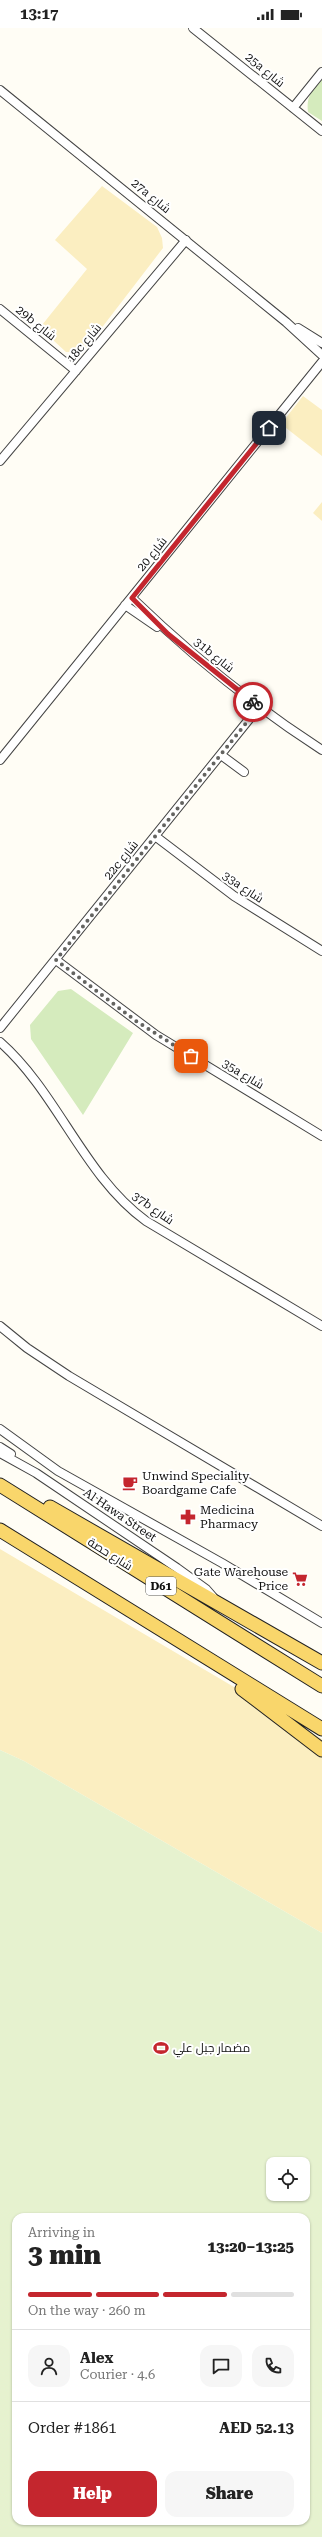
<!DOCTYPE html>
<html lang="en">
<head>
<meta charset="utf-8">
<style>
	body { margin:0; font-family:"Roboto Serif",Cairo,serif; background:#f6f6f6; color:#222; height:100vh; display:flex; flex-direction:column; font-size:15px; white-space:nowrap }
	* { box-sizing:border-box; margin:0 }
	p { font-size:13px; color:#767676 }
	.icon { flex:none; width:22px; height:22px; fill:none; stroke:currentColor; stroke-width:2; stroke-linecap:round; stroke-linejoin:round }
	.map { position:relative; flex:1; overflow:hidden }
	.panel { position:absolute; left:12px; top:2185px; width:298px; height:312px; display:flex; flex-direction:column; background:#fff; border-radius:12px; box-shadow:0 1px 3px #0004 }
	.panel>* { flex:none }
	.buttons { position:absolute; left:266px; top:2129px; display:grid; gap:8px }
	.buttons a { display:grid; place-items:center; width:44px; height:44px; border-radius:8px; background:#fff; box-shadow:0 1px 3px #0004; font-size:20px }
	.pin { position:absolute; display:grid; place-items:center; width:34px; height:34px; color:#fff; margin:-17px; border-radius:8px; box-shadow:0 2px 6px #0006 }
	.courier { position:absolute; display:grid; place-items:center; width:40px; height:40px; margin:-20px; border:3px solid #c4262e; border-radius:50%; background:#fff; color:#222; box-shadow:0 1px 5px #0007 }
	.overview em { font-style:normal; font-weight:800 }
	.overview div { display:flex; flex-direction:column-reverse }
	.overview { display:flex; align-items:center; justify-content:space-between; height:68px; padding:0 16px }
	h1 { font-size:26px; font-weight:800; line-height:30px }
	.bar { display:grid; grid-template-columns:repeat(4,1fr); gap:6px 4px; align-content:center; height:48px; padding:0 16px }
	.bar i { height:5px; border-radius:3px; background:#e0e0e0 }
	.bar .on { background:#c4262e }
	.bar p { grid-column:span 4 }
	.line { display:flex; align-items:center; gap:10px; padding:0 16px; border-top:1px solid #e0e0e0 }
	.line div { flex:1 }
	.round { display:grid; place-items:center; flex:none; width:42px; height:42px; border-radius:12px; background:#f6f6f6 }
	.cta { display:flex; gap:8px; margin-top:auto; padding:8px 16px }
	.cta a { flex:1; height:46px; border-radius:12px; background:#c4262e; color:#fff; font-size:16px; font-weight:800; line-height:46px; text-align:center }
	.cta a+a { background:#f6f6f6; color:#222 }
	.status { display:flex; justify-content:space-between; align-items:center; height:28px; padding:0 20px; background:#fff; direction:ltr }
	.status svg { height:11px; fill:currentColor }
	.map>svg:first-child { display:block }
	.green { fill:#d5ebbd }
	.sand { fill:#fbeec1 }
	.pitch { fill:#e6f2cf; fill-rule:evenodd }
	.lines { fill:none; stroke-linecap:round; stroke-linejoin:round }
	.minor-casing { stroke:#444; stroke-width:10 }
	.primary-casing { stroke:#222; stroke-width:15 }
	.minor { stroke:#fff; stroke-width:8 }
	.primary { stroke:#f9d66b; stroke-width:13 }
	.done { stroke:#646461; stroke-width:4; stroke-dasharray:0 7.2 }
	.route { stroke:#c4262e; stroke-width:5 }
	.labels { text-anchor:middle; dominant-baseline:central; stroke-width:4; stroke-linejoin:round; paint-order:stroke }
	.shield { fill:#fff; stroke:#585858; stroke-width:1 }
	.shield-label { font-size:11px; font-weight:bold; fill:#111 }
	.street-label { font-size:12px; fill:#111; stroke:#fff }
	.poi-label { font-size:12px; fill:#111; stroke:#fff; text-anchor:start }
</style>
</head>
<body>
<div class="status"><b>13:17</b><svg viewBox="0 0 49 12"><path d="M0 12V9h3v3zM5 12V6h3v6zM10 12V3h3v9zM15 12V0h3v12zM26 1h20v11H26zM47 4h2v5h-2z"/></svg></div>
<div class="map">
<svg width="322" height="2509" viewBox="0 0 322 2509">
	<rect width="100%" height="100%" fill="#fffdf5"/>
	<path class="green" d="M322,51V93L308,84C306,68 312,63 322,51Z
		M71,961L133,1005L83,1087L31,1011L30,997L58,963Z"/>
	<path class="sand" d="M102,158L157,199L162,210L163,220L87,319L77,324H66L53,312L42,297L87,241L55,212Z
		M303,368L322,382V428L281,396Z
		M322,474V493L313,485Z
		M0,1521L322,1711V1905L24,1733L0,1722Z"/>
	<path class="pitch" d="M0,1722L24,1733L322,1905V2509H0ZM273,2136H303V2166H273ZM16,2189H306V2493H16Z"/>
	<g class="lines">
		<g class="minor-casing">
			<path id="minor" d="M193,0L322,103
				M0,62L286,294L322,327
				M293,80L322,44
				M0,281L76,343
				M298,300L322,315
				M0,433L186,212
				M132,570C190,626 254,678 322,722
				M125,577L157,599
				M221,727L244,744
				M0,732L322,334
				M155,808L234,868L322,923
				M56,932L156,1007L322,1108
				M0,1000L259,679
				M0,1014C58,1065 83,1147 146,1193L322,1298
				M0,1298L27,1320L69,1348L322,1498
				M0,1401L58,1443L222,1535L322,1595
				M0,1419L11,1426
				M0,1425L36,1445L177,1540L206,1561L213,1569"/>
		</g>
		<g class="primary-casing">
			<path id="primary" d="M0,1457L322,1658
				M50,1479L322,1635
				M0,1502L322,1701
				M242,1661L322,1722"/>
		</g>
		<use href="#minor" class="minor"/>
		<use href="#primary" class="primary"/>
	</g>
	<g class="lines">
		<path class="done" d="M191,1028L136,993L56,932L259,679L253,674"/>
		<path class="route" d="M253,674L168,606L132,570L269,400"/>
	</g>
	<defs>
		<g id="cafe-bare" transform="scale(1.2)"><path d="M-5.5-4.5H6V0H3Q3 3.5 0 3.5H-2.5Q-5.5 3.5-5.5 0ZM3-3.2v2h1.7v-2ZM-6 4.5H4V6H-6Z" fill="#c4262e" stroke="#fff" stroke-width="2.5" paint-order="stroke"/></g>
		<g id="pharmacy-bare" transform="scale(1.2)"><path d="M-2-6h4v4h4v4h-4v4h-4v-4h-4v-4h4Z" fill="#c4262e" stroke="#fff" stroke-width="2.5" paint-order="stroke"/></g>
		<g id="supermarket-bare" transform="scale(1.2)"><path d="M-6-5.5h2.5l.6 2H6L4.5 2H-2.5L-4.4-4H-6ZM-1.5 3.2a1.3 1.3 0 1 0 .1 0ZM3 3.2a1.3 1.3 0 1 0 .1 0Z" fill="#c4262e" stroke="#fff" stroke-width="2.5" paint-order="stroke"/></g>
		<g id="stadium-bare" transform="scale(1.2)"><path d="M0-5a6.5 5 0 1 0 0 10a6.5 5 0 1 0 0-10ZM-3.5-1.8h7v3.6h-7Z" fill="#c4262e" stroke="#fff" stroke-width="2.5" paint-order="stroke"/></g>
	</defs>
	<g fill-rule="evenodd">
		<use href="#cafe-bare" x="130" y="1455"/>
		<use href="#pharmacy-bare" x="188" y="1489"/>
		<use href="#supermarket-bare" x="300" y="1551"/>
		<use href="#stadium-bare" x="161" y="2020"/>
	</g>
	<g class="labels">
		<rect class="shield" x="146" y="1549" width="30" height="18" rx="3"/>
		<g class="shield-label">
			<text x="161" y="1558">D61</text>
		</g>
		<g class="street-label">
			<text transform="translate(265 42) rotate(39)">25a شارع</text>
			<text transform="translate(151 168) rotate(39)">27a شارع</text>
			<text transform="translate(36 295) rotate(39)">29b شارع</text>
			<text transform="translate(84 315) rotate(-50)">18c شارع</text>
			<text transform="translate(152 526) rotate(-51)">شارع 20</text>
			<text transform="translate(214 627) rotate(39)">31b شارع</text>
			<text transform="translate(121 832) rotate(-51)">22c شارع</text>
			<text transform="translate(243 859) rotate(34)">33a شارع</text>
			<text transform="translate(243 1046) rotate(31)">35a شارع</text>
			<text transform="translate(153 1180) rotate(35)">37b شارع</text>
			<text transform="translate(120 1487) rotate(34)">Al Hawa Street</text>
			<text transform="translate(110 1526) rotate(32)">شارع حصة</text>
		</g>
		<g class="poi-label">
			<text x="142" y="1448">Unwind Speciality<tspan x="142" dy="14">Boardgame Cafe</tspan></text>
			<text x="200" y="1482">Medicina<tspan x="200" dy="14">Pharmacy</tspan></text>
			<text x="288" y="1544" text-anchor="end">Gate Warehouse<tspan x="288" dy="14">Price</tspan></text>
			<text x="173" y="2020">مضمار جبل علي</text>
		</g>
	</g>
</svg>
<div class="buttons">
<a><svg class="icon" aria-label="locate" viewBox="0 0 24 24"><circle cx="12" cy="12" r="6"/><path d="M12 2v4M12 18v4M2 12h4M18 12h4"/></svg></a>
</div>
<div class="pin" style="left:191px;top:1028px;background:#ea580c"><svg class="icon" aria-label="bag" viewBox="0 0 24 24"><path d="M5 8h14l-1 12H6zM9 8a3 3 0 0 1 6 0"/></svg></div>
<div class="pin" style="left:269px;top:400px;background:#1f2937"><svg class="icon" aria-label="home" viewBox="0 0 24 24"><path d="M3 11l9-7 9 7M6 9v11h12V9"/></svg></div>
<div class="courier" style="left:253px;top:674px"><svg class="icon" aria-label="bike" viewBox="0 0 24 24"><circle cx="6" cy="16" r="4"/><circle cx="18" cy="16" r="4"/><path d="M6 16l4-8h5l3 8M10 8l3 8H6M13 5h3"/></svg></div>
<section class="panel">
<div class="overview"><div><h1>3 min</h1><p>Arriving in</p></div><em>13:20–13:25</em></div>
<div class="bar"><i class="on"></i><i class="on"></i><i class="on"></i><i></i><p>On the way · 260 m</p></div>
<div class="line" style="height:72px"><a class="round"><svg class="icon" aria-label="person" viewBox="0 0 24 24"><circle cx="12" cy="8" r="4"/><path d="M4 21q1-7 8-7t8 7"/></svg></a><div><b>Alex</b><p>Courier · 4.6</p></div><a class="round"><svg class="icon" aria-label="chat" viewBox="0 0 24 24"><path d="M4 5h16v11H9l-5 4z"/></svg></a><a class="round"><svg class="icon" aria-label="phone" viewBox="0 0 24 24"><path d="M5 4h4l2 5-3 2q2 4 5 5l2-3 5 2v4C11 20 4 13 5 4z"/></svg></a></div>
<div class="line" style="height:52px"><div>Order #1861</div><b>AED 52.13</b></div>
<div class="cta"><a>Help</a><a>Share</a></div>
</section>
</div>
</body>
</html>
